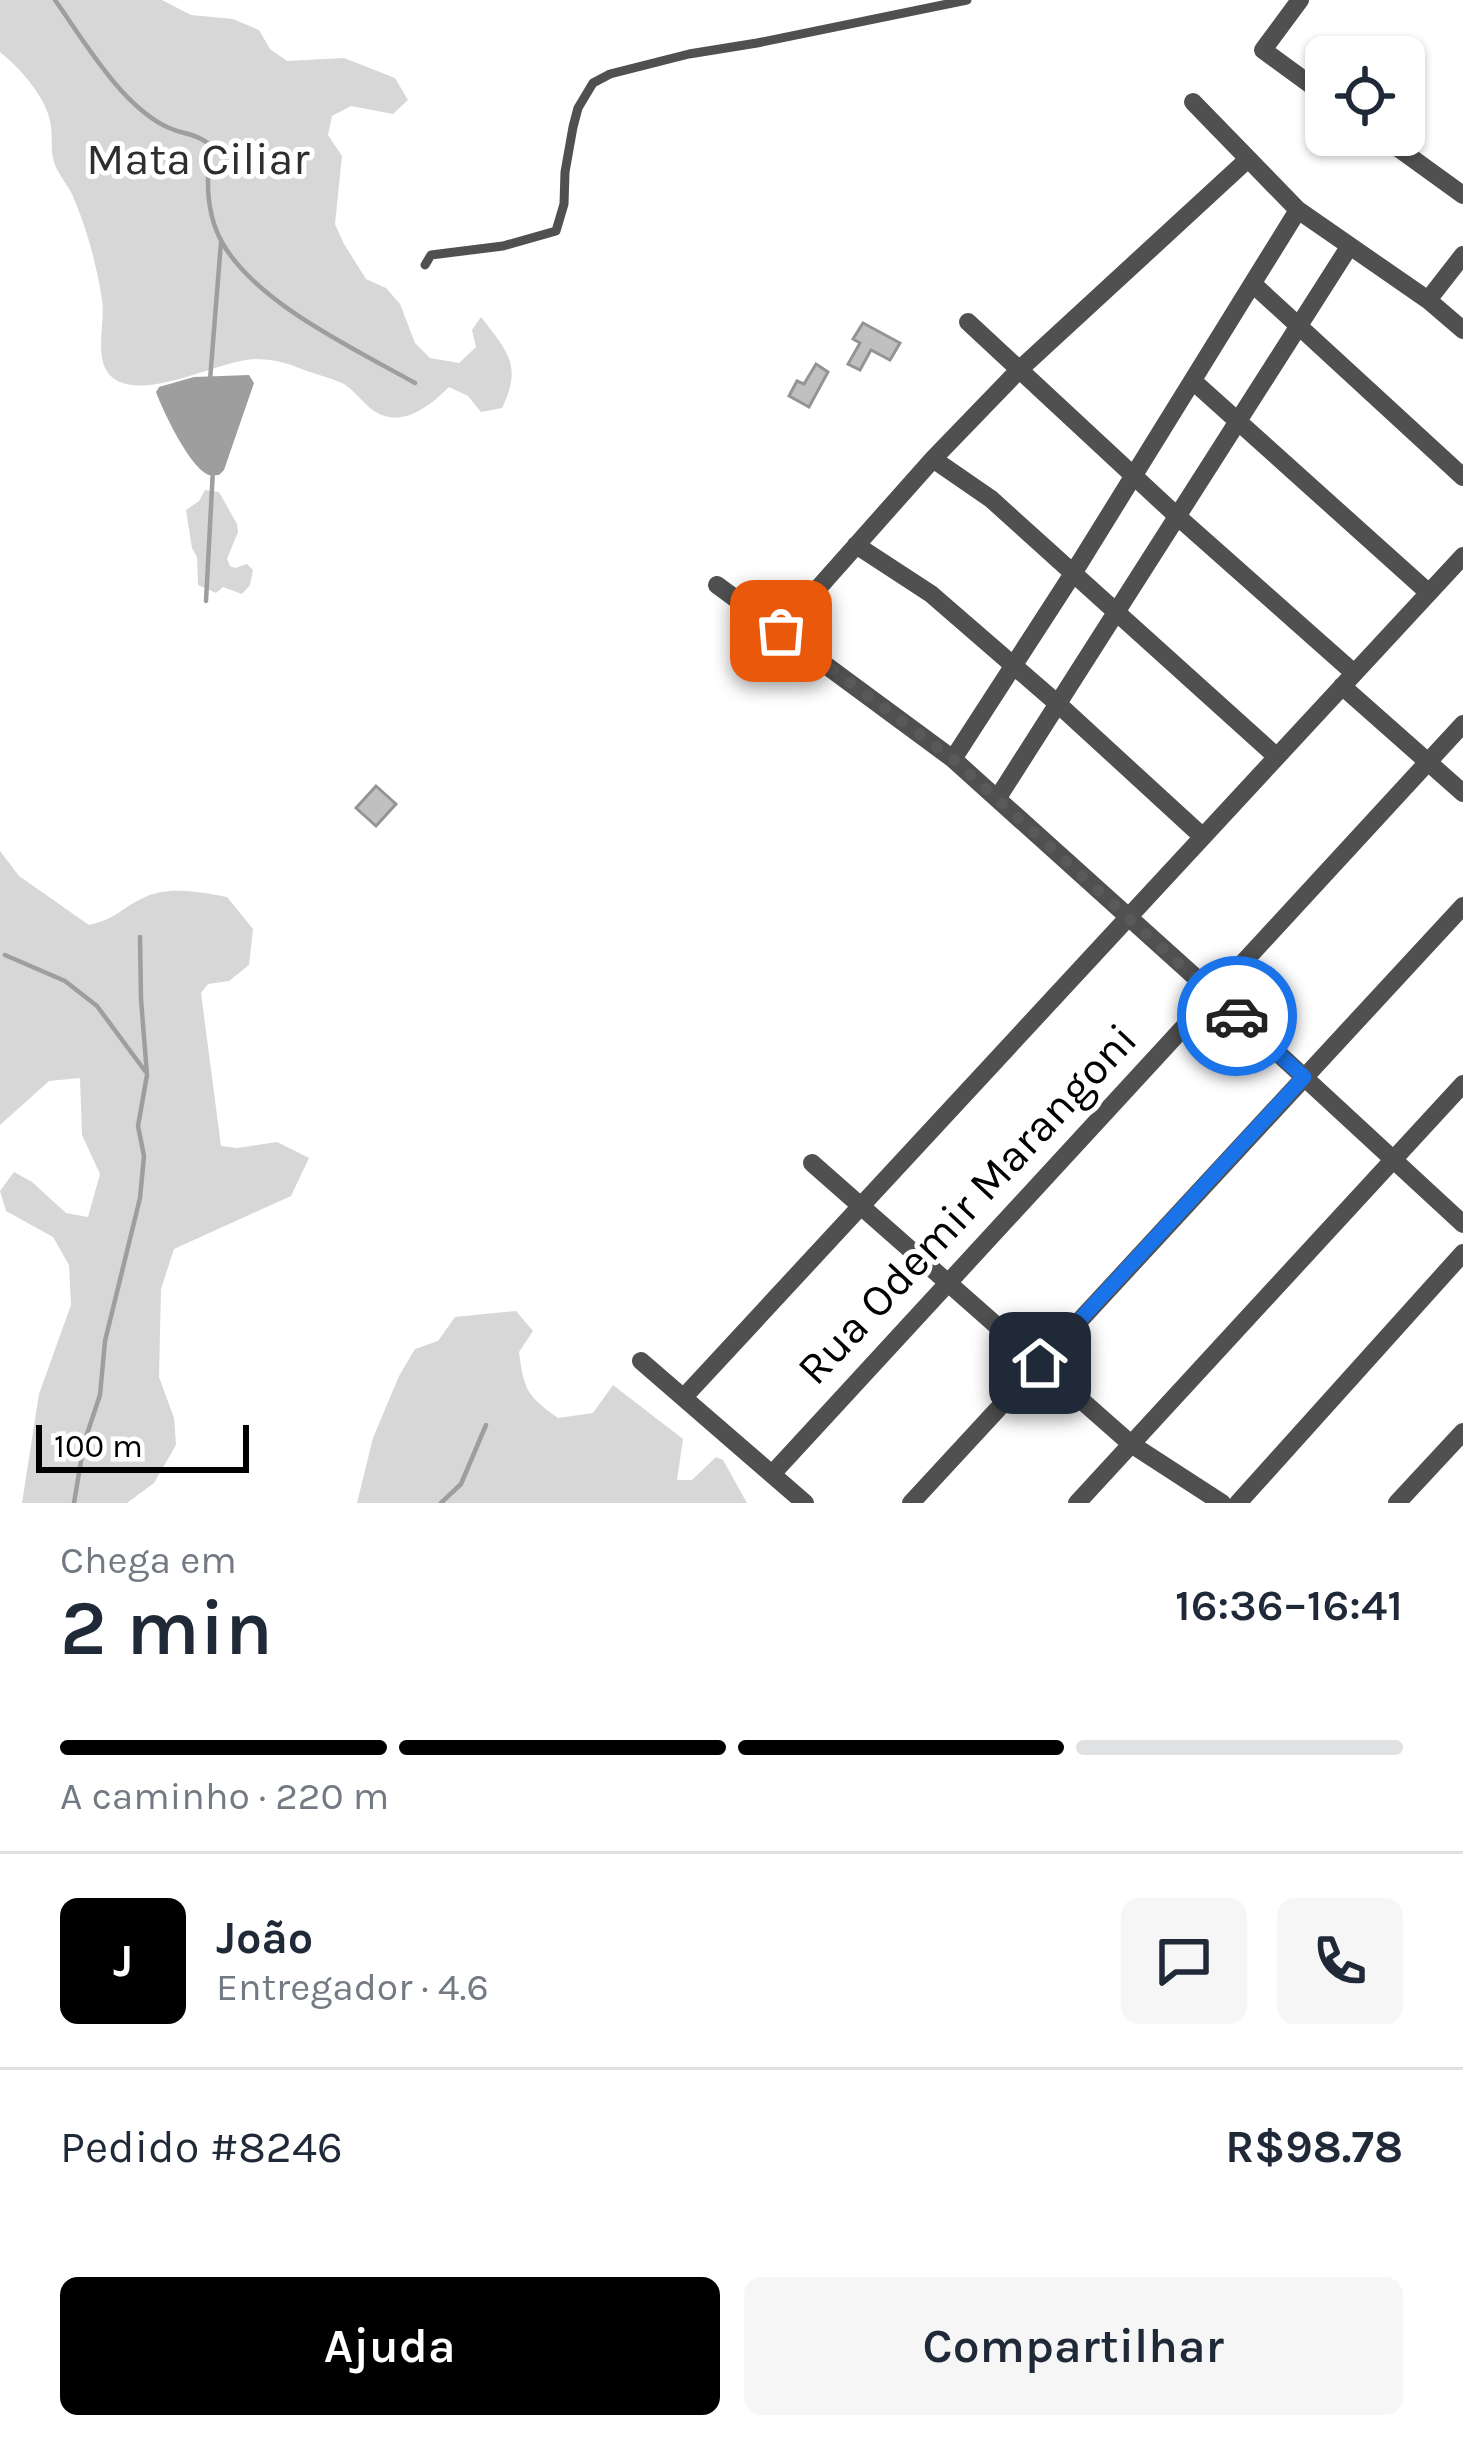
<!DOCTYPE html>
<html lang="pt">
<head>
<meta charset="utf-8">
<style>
	body { margin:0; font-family:Karla,sans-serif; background:#f6f6f7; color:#1f2937; height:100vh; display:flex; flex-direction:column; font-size:45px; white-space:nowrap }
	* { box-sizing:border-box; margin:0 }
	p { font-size:39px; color:#747a83 }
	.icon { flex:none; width:66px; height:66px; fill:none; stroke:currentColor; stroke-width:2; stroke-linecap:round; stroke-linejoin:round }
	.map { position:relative; height:1503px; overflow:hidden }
	.side { display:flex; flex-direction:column; background:#fff; flex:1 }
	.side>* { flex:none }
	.controls { position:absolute; left:1305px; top:36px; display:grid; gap:24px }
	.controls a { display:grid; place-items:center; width:120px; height:120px; border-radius:18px; background:#fff; box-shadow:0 3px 9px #0004; font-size:60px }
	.scale { position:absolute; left:36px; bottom:30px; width:213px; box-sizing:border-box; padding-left:12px; border:6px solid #000; border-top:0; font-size:33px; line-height:42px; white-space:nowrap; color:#000; -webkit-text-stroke:9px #fff; paint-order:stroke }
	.pin { position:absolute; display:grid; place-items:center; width:102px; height:102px; color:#fff; margin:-51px; border-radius:24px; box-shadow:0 6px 18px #0006 }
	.courier { position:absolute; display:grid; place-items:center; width:120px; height:120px; margin:-60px; border:9px solid #1a73e8; border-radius:50%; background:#fff; color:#222; box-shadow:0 3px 15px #0007 }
	.headline em { font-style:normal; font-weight:600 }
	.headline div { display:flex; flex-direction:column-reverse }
	.headline { display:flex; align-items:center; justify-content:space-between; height:204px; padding:0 60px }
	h1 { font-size:78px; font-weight:600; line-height:90px }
	.bar { display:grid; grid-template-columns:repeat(4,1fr); gap:18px 12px; align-content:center; height:144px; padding:0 60px }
	.bar i { height:15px; border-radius:9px; background:#e0e1e3 }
	.bar .on { background:#000 }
	.bar p { grid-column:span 4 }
	.line { display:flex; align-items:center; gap:30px; padding:0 60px; border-top:3px solid #e0e1e3 }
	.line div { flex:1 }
	.round { display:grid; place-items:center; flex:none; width:126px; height:126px; border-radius:18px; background:#f6f6f7 }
	.primary-button { display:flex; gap:24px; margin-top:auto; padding:24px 60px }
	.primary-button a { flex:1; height:138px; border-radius:18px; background:#000; color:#fff; font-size:48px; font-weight:600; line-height:138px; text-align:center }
	.primary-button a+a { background:#f6f6f7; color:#1f2937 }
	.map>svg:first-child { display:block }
	.green { fill:#d7d7d7 }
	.water { fill:#9e9e9e }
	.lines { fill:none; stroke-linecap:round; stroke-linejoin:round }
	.stream { stroke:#9e9e9e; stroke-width:4.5 }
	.building { fill:#c0c0c0; stroke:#949494; stroke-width:3 }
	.lane { stroke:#505050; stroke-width:9 }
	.street { stroke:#505050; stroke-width:18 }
	.done { stroke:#595959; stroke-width:12; stroke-dasharray:0 21.6 }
	.route { stroke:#1a73e8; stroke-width:15 }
	.labels { text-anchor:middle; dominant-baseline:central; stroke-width:10; stroke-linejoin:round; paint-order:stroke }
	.park-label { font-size:45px; fill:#2e2e2e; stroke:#fff }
	.street-label { font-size:45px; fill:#000; stroke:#fff }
</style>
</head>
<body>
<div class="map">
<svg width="1463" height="1503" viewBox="0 0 1463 1503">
	<rect width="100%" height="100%" fill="#fff"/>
	<path class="green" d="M0,0H162L191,15L233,19L259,30L270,49L287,61L344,58L395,78L408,100L393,114L351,106L332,116L328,135L342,156L335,224L344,244L366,279L386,288L400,304L415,343L430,358L459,363L476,347L472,330L481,317C507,351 523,365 502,408L481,412L468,396L449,387C428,408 398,431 370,408C361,400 353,389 342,383C329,377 313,374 299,368C285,362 270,359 255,359C217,361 145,402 113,378C92,362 106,323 102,300C97,265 86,226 72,194C68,186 62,179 58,171C49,154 53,143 51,126C48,99 20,68 0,52Z
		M205,490L219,492L237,524L238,532L227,559L230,566L235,568L247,564L253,570L250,585L242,594L223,587L216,593L198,585L197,557L192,548L186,510L199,501Z
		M0,851L19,876L89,925C116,919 119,910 141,899C166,885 200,892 227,897L253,929L249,965L229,981L208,984L201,993L221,1146L237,1148L277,1142L309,1158L291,1196L174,1249L161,1289L159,1377L174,1418L176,1445L154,1483L127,1503H22L39,1394L71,1305L69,1265L53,1237L6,1211L0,1191L14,1172L32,1182L66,1213L88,1217L100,1174L82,1135L80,1078L49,1081L0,1125Z
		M516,1311L533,1331L519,1352C524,1390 527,1396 558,1418L593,1413L613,1385L683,1439L677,1480H692L716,1457L723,1460L747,1503H357L373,1438L399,1376L415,1349L438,1341L455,1317Z"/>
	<path class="water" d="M249,375L254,383L224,470L219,475C215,475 212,476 209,475C190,468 163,411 156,392L159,387L194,377Z"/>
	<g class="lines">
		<path class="stream" d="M55,0C84,41 121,105 167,127C184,135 193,132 211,145C206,177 205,214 223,244C258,304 355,349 415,383
			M210,380L221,242
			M206,601L213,469
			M5,955L65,981L97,1006L145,1071
			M74,1503L84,1443L100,1395L105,1341L140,1198L144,1156L138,1126L147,1075L141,999L140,937
			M441,1503L461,1484L486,1425"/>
	</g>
	<path class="building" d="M863,323L900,343L890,360L871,350L860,370L848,364L860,343L853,339Z
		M816,364L828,372L809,407L789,396L797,381L804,384Z
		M376,786L396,804L376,826L356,808Z"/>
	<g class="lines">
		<path class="lane" d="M425,265L431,255L503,246L556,231L564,204L565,172L573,127L578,108L593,83L610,74L689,54L757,43L967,0"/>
		<path class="street" d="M1300,0L1263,50L1326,96
			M1193,102L1298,210L1428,300L1463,330
			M1380,135L1463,195
			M1253,284L1463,477
			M1428,300L1463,255
			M968,322L1177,516L1354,673
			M1193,381L1429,593
			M933,459L991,499L1277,757
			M856,545L931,594L1058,704L1203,837
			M717,585L953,759L1214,994L1463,1224
			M781,630L933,459L1019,370L1247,160
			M1342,686L1463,793
			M953,759L1074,572L1298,210
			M997,799L1349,247
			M812,1163L1131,1444L1222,1503
			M641,1361L805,1503
			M684,1397L1463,556
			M773,1473L1463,724
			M911,1503L1463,906
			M1077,1503L1463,1084
			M1238,1503L1463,1253
			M1397,1503L1463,1432"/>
	</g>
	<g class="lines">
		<path class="done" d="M781,631L953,759L1237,1016"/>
		<path class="route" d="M1040,1363L1304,1077L1237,1016"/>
	</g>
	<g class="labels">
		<g class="park-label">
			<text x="198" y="159">Mata Ciliar</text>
		</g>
		<g class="street-label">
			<text transform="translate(967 1204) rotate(-47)">Rua Odemir Marangoni</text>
		</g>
	</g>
</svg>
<div class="controls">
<a><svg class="icon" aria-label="locate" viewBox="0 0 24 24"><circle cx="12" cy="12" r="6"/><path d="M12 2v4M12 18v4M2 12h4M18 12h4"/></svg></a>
</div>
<div class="scale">100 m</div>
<div class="pin" style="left:781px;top:631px;background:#ea580c"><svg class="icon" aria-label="bag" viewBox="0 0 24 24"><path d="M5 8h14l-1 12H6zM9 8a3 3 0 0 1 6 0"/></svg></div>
<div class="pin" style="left:1040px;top:1363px;background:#1f2937"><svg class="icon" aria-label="home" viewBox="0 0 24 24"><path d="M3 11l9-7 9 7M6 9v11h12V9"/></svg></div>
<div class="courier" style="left:1237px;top:1016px"><svg class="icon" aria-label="car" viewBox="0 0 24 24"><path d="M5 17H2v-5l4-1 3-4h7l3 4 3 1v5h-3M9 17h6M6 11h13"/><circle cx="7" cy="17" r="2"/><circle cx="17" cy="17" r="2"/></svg></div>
</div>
<section class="side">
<div class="headline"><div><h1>2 min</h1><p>Chega em</p></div><em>16:36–16:41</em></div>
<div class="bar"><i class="on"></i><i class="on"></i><i class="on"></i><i></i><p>A caminho · 220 m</p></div>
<div class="line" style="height:216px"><b class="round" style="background:#000;color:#fff">J</b><div><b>João</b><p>Entregador · 4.6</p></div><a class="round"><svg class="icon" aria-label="chat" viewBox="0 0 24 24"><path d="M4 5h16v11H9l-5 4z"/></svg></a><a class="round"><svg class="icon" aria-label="phone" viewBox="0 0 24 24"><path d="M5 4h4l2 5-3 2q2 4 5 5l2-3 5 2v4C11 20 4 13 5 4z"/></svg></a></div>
<div class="line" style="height:156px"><div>Pedido #8246</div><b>R$98.78</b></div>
<div class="primary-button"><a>Ajuda</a><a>Compartilhar</a></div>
</section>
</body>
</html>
